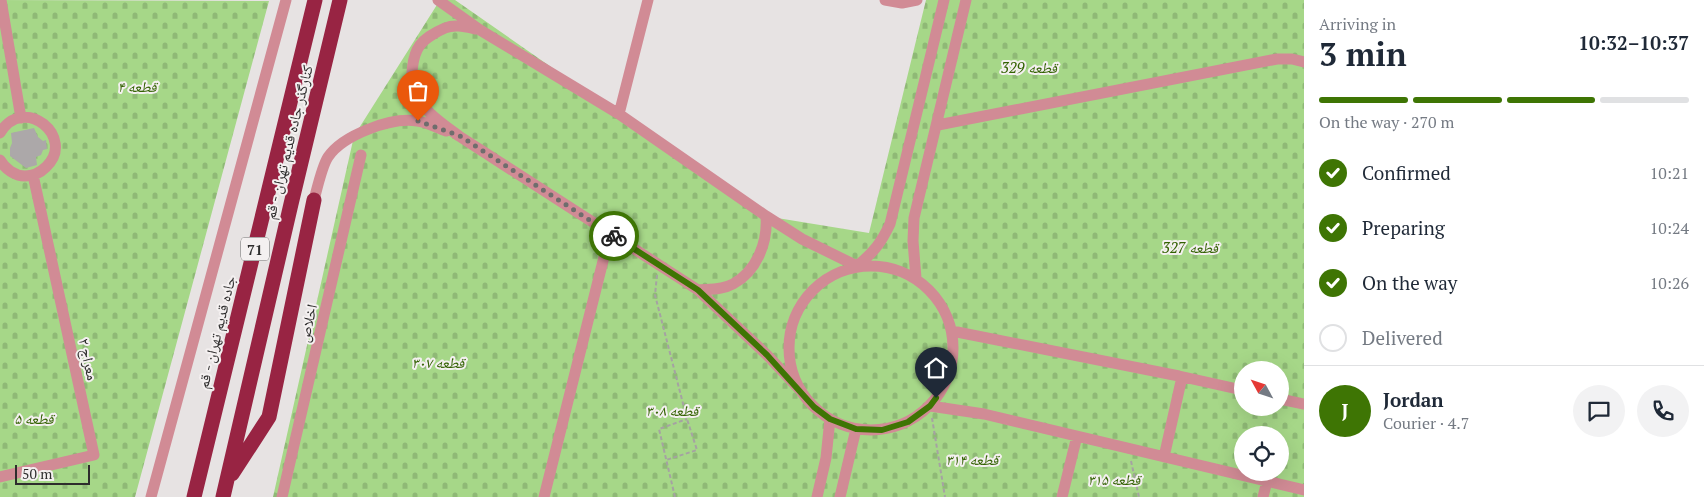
<!DOCTYPE html>
<html lang="en">
<head>
<meta charset="utf-8">
<style>
	body { margin:0; font-family:"PT Serif","Noto Naskh Arabic",serif; background:#f2f2f3; color:#1f2937; height:100vh; display:flex; flex-direction:column; font-size:19px; white-space:nowrap }
	* { box-sizing:border-box; margin:0 }
	p { font-size:16px; color:#747a83 }
	.icon { flex:none; width:28px; height:28px; fill:none; stroke:currentColor; stroke-width:2; stroke-linecap:round; stroke-linejoin:round }
	.map { position:relative; flex:1; overflow:hidden }
	.sheet { display:flex; flex-direction:column; background:#fff; width:400px }
	.sheet>* { flex:none }
	.needle { width:32px; rotate:310deg }
	.tools { position:absolute; left:1234px; top:361px; display:grid; gap:10px }
	.tools a { display:grid; place-items:center; width:55px; height:55px; border-radius:50%; background:#fff; box-shadow:0 5px 20px #0002; font-size:25px }
	.scale { position:absolute; left:15px; bottom:12px; width:75px; box-sizing:border-box; padding-left:5px; border:2px solid #2e2d2d; border-top:0; font-size:14px; line-height:18px; white-space:nowrap; color:#2e2d2d; -webkit-text-stroke:4px #f4f0f0; paint-order:stroke }
	.pin { position:absolute; display:grid; place-items:center; width:42px; height:42px; color:#fff; margin:-51px -21px; border-radius:50% 50% 50% 0; rotate:-45deg; box-shadow:0 0 5px #0007 }
	.pin .icon { rotate:45deg }
	.courier { position:absolute; display:grid; place-items:center; width:50px; height:50px; margin:-25px; border:4px solid #3e7504; border-radius:50%; background:#fff; color:#222; box-shadow:0 1px 6px #0007 }
	.head em { font-style:normal; font-weight:800 }
	.head div { display:flex; flex-direction:column-reverse }
	.head { display:flex; align-items:center; justify-content:space-between; height:85px; padding:0 15px }
	h1 { font-size:32px; font-weight:800; line-height:38px }
	.bar { display:grid; grid-template-columns:repeat(4,1fr); gap:8px 5px; align-content:center; height:60px; padding:0 15px }
	.bar i { height:6px; border-radius:4px; background:#e0e1e3 }
	.bar .active { background:#3e7504 }
	.bar p { grid-column:span 4 }
	.line { display:flex; align-items:center; gap:12px; padding:0 15px; border-top:1px solid #e0e1e3 }
	.line div { flex:1 }
	.round { display:grid; place-items:center; flex:none; width:52px; height:52px; border-radius:26px; background:#f2f2f3 }
	ol { padding:0 15px; list-style:none }
	li { display:flex; align-items:center; gap:15px; height:55px }
	li p { margin-inline-start:auto }
	li .icon { padding:5px; border-radius:50%; background:#3e7504; color:#fff; stroke-width:4 }
	li:last-child { color:#747a83 }
	li i { width:28px; height:28px; border:2px solid #e0e1e3; border-radius:50% }
	main { display:flex; flex:1; min-height:0 }
	.map>svg:first-child { display:block }
	.cemetery { fill:url(#cemetery-stones); fill-rule:evenodd }
	.building { fill:#aca8a9 }
	.lines { fill:none; stroke-linecap:round; stroke-linejoin:round }
	.path { stroke:#a5a2a2; stroke-width:2; stroke-dasharray:4 2.5; stroke-linecap:butt }
	.minor { stroke:#d18b95; stroke-width:11 }
	.highway { stroke:#982443; stroke-width:15 }
	.done { stroke:#6f6d6d; stroke-width:5; stroke-dasharray:0 9 }
	.route { stroke:#3e7504; stroke-width:6 }
	.labels { text-anchor:middle; dominant-baseline:central; stroke-width:4; stroke-linejoin:round; paint-order:stroke }
	.shield { fill:#f4f0f0; stroke:#696868; stroke-width:1 }
	.shield-label { font-size:14px; font-weight:bold; fill:#2e2d2d }
	.park-label { font-size:15px; font-style:italic; fill:#336202; stroke:#f4f0f0 }
	.street-label { font-size:15px; fill:#2e2d2d; stroke:#f4f0f0 }
</style>
</head>
<body>
<main>
<div class="map">
<svg width="1304" height="497" viewBox="0 0 1304 497">
	<defs>
		<pattern id="cemetery-stones" width="16" height="16" patternUnits="userSpaceOnUse" patternTransform="scale(1.25)"><rect width="16" height="16" fill="#a6d788"/><path d="M2 7V4a2 2 0 0 1 4 0v3zM10 15v-3a2 2 0 0 1 4 0v3z" fill="#8fb976"/></pattern>
	</defs>
	<rect width="100%" height="100%" fill="#e7e3e3"/>
	<path class="cemetery" d="M0,0L269,1L135,497H0Z
		M440,0H455L765,216L869,233L926,0H1304V497H273L354,136ZM1242,370H1280V408H1242ZM1242,435H1280V472H1242Z"/>
	<path class="building" d="M34,128L38,137L43,141L46,140L47,149L43,150L41,155L36,157L37,165L26,168L10,156V148L12,143L11,133Z"/>
	<g class="lines">
		<path class="path" d="M657,275L655,295L687,419L697,450L666,460
			M932,418L945,497
			M1131,461L1139,497
			M675,497L659,429L687,419"/>
		<path class="minor" d="M1,0L21,118
			M438,0L480,30L619,114L766,216L802,239L857,266C874,252 881,243 890,224L944,0
			M885,0L902,3L917,0
			M476,29C466,27 455,24 445,28C438,31 425,38 420,45C412,56 410,78 414,90C421,110 443,124 459,136L698,290L767,355L802,392
			M619,114L648,0
			M938,125L1277,59H1292L1304,62
			M0,133C24,93 77,138 46,167C40,173 33,176 25,176C15,176 5,169 0,160
			M314,200C317,189 322,166 328,157C343,135 391,117 417,121C427,122 437,128 446,131
			M789 348a82 82 0 1 1 164 0a82 82 0 1 1-164 0Z
			M916,278L913,241L914,218L966,0
			M698,290C710,289 722,290 733,284C757,271 768,242 766,216
			M952,331L1179,376L1242,390
			M1280,399L1304,404
			M930,406L984,414L1304,490
			M1164,457L1182,377
			M0,477L94,455L33,175
			M151,497L286,0
			M282,497L361,155
			M544,497L610,233
			M817,497L826,458L830,419
			M840,497L856,429
			M1062,497L1077,436
			M1263,497L1267,481"/>
		<path class="highway" d="M232,474L269,417L314,200
			M194,497L315,0
			M223,497L291,204L340,0"/>
	</g>
	<g class="lines">
		<path class="done" d="M418,121L460,136L614,236"/>
		<path class="route" d="M614,236L698,290L767,355L814,407L830,419L856,429L882,430L908,422L930,406L936,398"/>
	</g>
	<g class="labels">
		<rect class="shield" x="241" y="237.5" width="28" height="23" rx="4"/>
		<g class="shield-label">
			<text x="255" y="249">71</text>
		</g>
		<g class="park-label">
			<text x="1029" y="67">قطعه 329</text>
			<text x="137" y="86">قطعه ۴</text>
			<text x="1190" y="247">قطعه 327</text>
			<text x="438" y="362">قطعه ۳۰۷</text>
			<text x="672" y="410">قطعه ۳۰۸</text>
			<text x="34" y="418">قطعه ۵</text>
			<text x="972" y="459">قطعه ۳۱۴</text>
			<text x="1114" y="479">قطعه ۳۱۵</text>
		</g>
		<g class="street-label">
			<text transform="translate(288 142) rotate(-76)">کنارگذر جاده قدیم تهران - قم</text>
			<text transform="translate(307 323) rotate(-77)">اخلاص</text>
			<text transform="translate(216 332) rotate(-76)">جاده قدیم تهران - قم</text>
			<text transform="translate(89 359) rotate(78)">معراج ۲</text>
		</g>
	</g>
</svg>
<div class="tools">
<a><svg class="needle" viewBox="-14 -14 28 28"><path d="M0-13l5 13h-10z" fill="#e53935"/><path d="M0 13l5-13h-10z" fill="#747a83"/></svg></a>
<a><svg class="icon" aria-label="locate" viewBox="0 0 24 24"><circle cx="12" cy="12" r="6"/><path d="M12 2v4M12 18v4M2 12h4M18 12h4"/></svg></a>
</div>
<div class="scale">50 m</div>
<div class="pin" style="left:418px;top:121px;background:#ea580c"><svg class="icon" aria-label="bag" viewBox="0 0 24 24"><path d="M5 8h14l-1 12H6zM9 8a3 3 0 0 1 6 0"/></svg></div>
<div class="pin" style="left:936px;top:398px;background:#1f2937"><svg class="icon" aria-label="home" viewBox="0 0 24 24"><path d="M3 11l9-7 9 7M6 9v11h12V9"/></svg></div>
<div class="courier" style="left:614px;top:236px"><svg class="icon" aria-label="bike" viewBox="0 0 24 24"><circle cx="6" cy="16" r="4"/><circle cx="18" cy="16" r="4"/><path d="M6 16l4-8h5l3 8M10 8l3 8H6M13 5h3"/></svg></div>
</div>
<section class="sheet">
<div class="head"><div><h1>3 min</h1><p>Arriving in</p></div><em>10:32–10:37</em></div>
<div class="bar"><i class="active"></i><i class="active"></i><i class="active"></i><i></i><p>On the way · 270 m</p></div>
<ol>
<li><svg class="icon" aria-label="check" viewBox="0 0 24 24"><path d="M5 12l5 5 9-10"/></svg>Confirmed<p>10:21</p></li>
<li><svg class="icon" aria-label="check" viewBox="0 0 24 24"><path d="M5 12l5 5 9-10"/></svg>Preparing<p>10:24</p></li>
<li><svg class="icon" aria-label="check" viewBox="0 0 24 24"><path d="M5 12l5 5 9-10"/></svg>On the way<p>10:26</p></li>
<li><i></i>Delivered</li>
</ol>
<div class="line" style="height:90px"><b class="round" style="background:#3e7504;color:#fff">J</b><div><b>Jordan</b><p>Courier · 4.7</p></div><a class="round"><svg class="icon" aria-label="chat" viewBox="0 0 24 24"><path d="M4 5h16v11H9l-5 4z"/></svg></a><a class="round"><svg class="icon" aria-label="phone" viewBox="0 0 24 24"><path d="M5 4h4l2 5-3 2q2 4 5 5l2-3 5 2v4C11 20 4 13 5 4z"/></svg></a></div>
</section>
</main>
</body>
</html>
